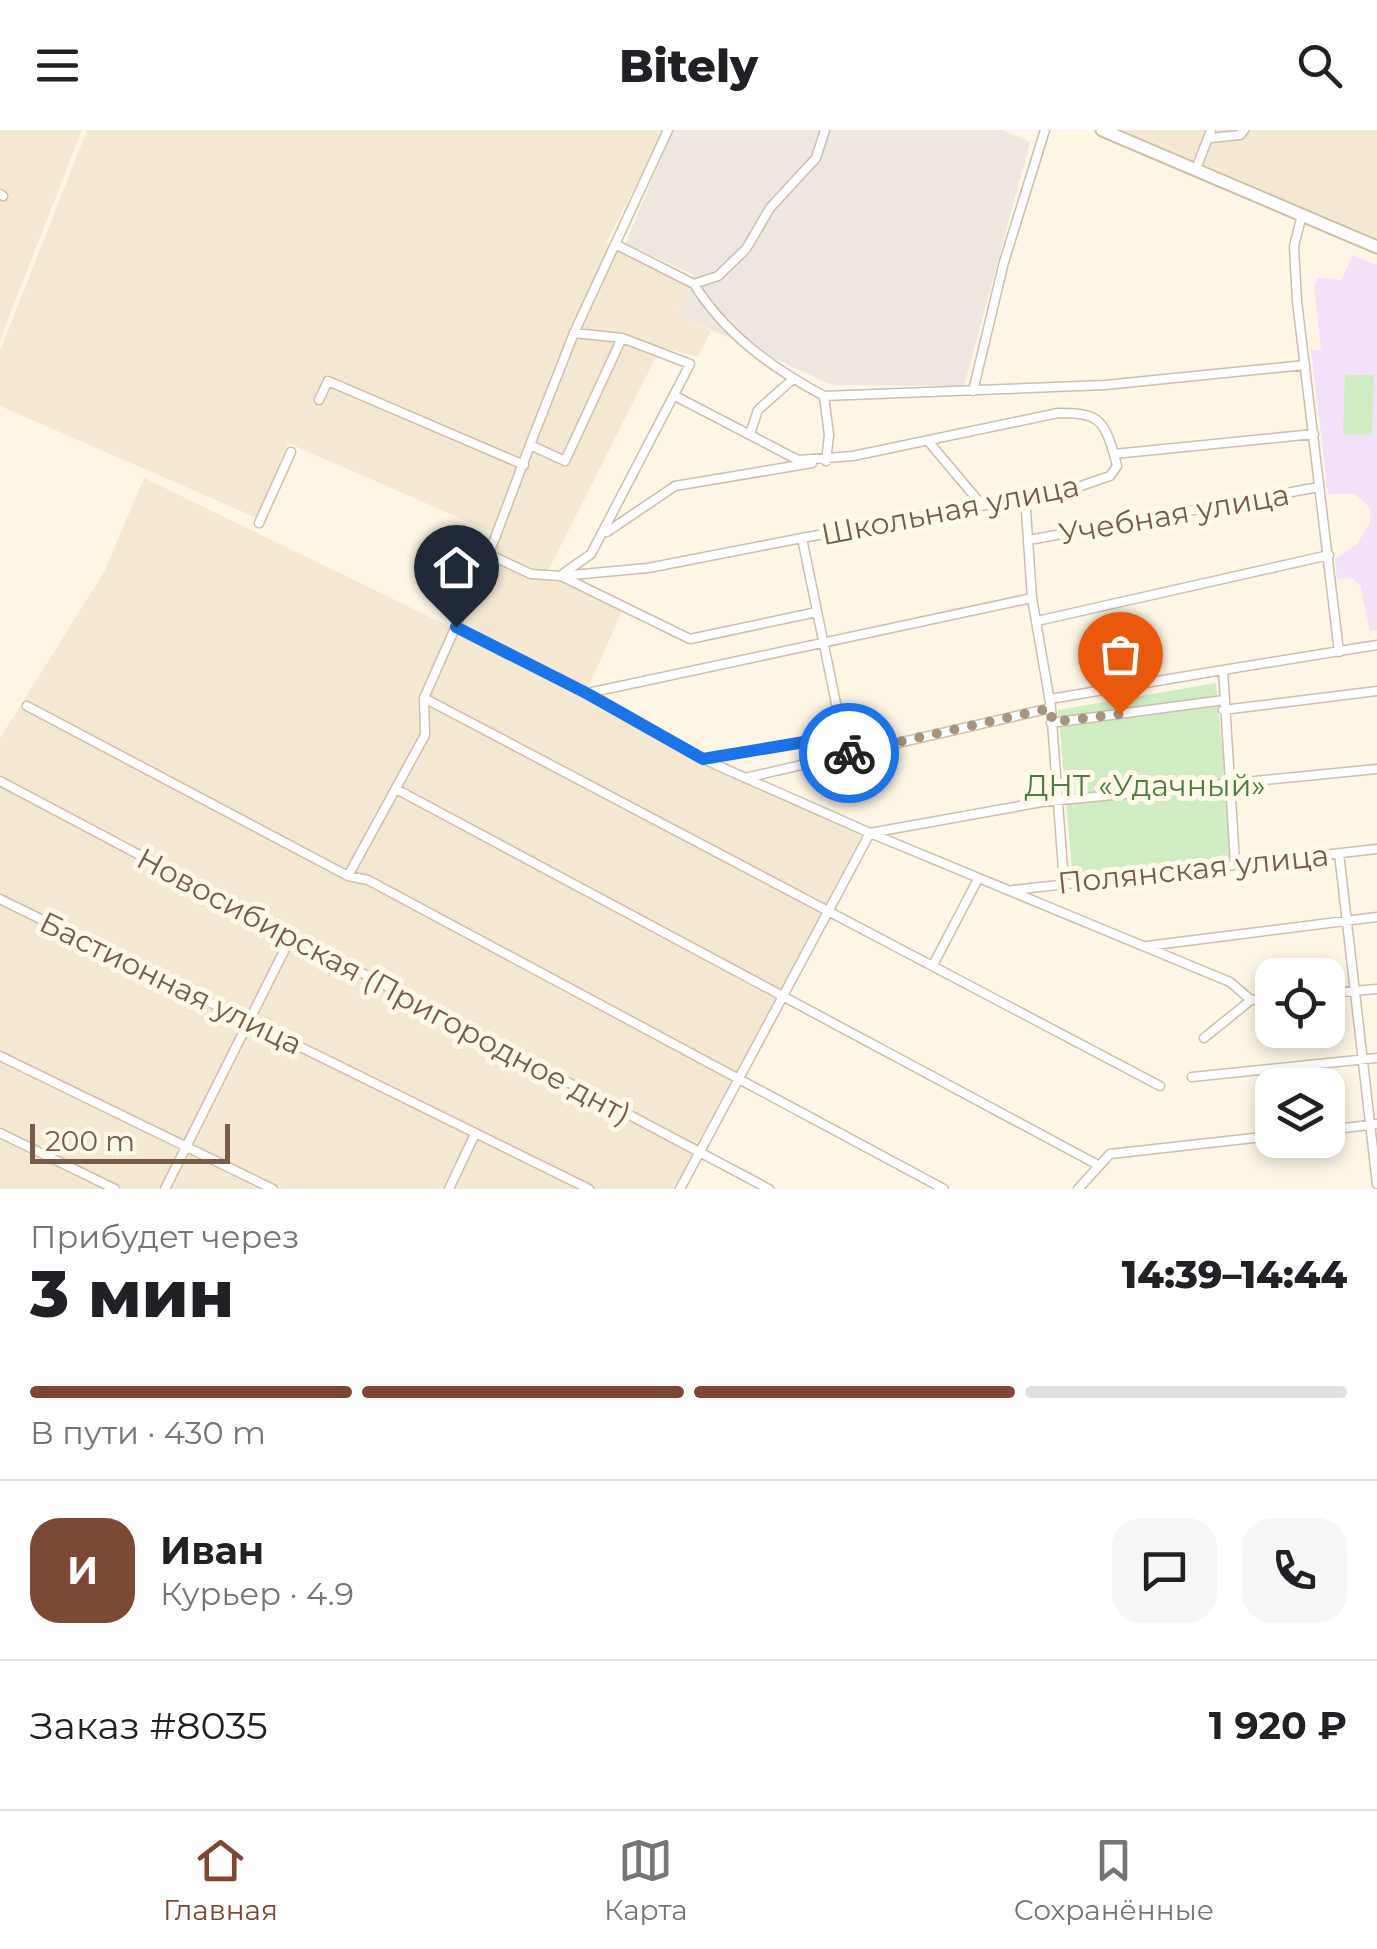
<!DOCTYPE html>
<html lang="ru">
<head>
<meta charset="utf-8">
<style>
	body { margin:0; font-family:Montserrat,sans-serif; background:#f6f6f6; color:#202124; height:100vh; display:flex; flex-direction:column; font-size:38px; white-space:nowrap }
	* { box-sizing:border-box; margin:0 }
	p { font-size:32px; color:#757577 }
	.icon { flex:none; width:55px; height:55px; fill:none; stroke:currentColor; stroke-width:2; stroke-linecap:round; stroke-linejoin:round }
	.map { position:relative; height:1059px; overflow:hidden }
	.panel { display:flex; flex-direction:column; background:#fff; flex:1 }
	.panel>* { flex:none }
	.controls { position:absolute; left:1255px; top:828px; display:grid; gap:20px }
	.controls a { display:grid; place-items:center; width:90px; height:90px; border-radius:20px; background:#fff; box-shadow:0 5px 15px #0003; font-size:50px }
	.scale { position:absolute; left:30px; bottom:25px; width:200px; box-sizing:border-box; padding-left:10px; border:5px solid #775d49; border-top:0; font-size:28px; line-height:35px; white-space:nowrap; color:#775d49; -webkit-text-stroke:8px #fff9ec; paint-order:stroke }
	.pin { position:absolute; display:grid; place-items:center; width:85px; height:85px; color:#fff; margin:-102px -42px; border-radius:50% 50% 50% 0; rotate:-45deg; box-shadow:0 0 10px #0007 }
	.pin .icon { rotate:45deg }
	.courier { position:absolute; display:grid; place-items:center; width:100px; height:100px; margin:-50px; border:8px solid #1a73e8; border-radius:50%; background:#fff; color:#222; box-shadow:0 2px 12px #0007 }
	.headline em { font-style:normal; font-weight:800 }
	.headline div { display:flex; flex-direction:column-reverse }
	.headline { display:flex; align-items:center; justify-content:space-between; height:170px; padding:0 30px }
	h1 { font-size:65px; font-weight:800; line-height:75px }
	.bar { display:grid; grid-template-columns:repeat(4,1fr); gap:15px 10px; align-content:center; height:120px; padding:0 30px }
	.bar i { height:12px; border-radius:8px; background:#e0e0e0 }
	.bar .active { background:#7c4833 }
	.bar p { grid-column:span 4 }
	.line { display:flex; align-items:center; gap:25px; padding:0 30px; border-top:2px solid #e0e0e0 }
	.line div { flex:1 }
	.round { display:grid; place-items:center; flex:none; width:105px; height:105px; border-radius:30px; background:#f6f6f6 }
	header { display:flex; justify-content:space-between; align-items:center; height:130px; padding:0 30px; background:#fff; font-size:45px; font-weight:800 }
	.dock { display:flex; justify-content:space-around; align-items:center; height:140px; border-top:2px solid #e0e0e0; background:#fff; font-size:28px; color:#757577 }
	.dock a { display:grid; justify-items:center; gap:5px }
	.dock .active { color:#7c4833 }
	.map>svg:first-child { display:block }
	.residential { fill:#f5e8d3 }
	.industrial { fill:#ede7df }
	.education { fill:#f3e1fa }
	.green { fill:#d0ecc2 }
	.lines { fill:none; stroke-linecap:round; stroke-linejoin:round }
	.minor-casing { stroke:#cfbeab; stroke-width:11 }
	.secondary-casing { stroke:#d3bfa7; stroke-width:15 }
	.minor { stroke:#fff; stroke-width:8 }
	.secondary { stroke:#fff; stroke-width:11 }
	.done { stroke:#a69380; stroke-width:10; stroke-dasharray:0 18 }
	.route { stroke:#1a73e8; stroke-width:12 }
	.labels { text-anchor:middle; dominant-baseline:central; stroke-width:10; stroke-linejoin:round; paint-order:stroke }
	.street-label { font-size:30px; fill:#775d49; stroke:#fff9ec }
	.park-label { font-size:30px; fill:#4d7e40; stroke:#fff9ec }
</style>
</head>
<body>
<header><svg class="icon" aria-label="menu" viewBox="0 0 24 24"><path d="M4 6h16M4 12h16M4 18h16"/></svg>Bitely<svg class="icon" aria-label="search" viewBox="0 0 24 24"><circle cx="10" cy="10" r="6"/><path d="M15 15l6 6"/></svg></header>
<div class="map">
<svg width="1377" height="1059" viewBox="0 0 1377 1059">
	<rect width="100%" height="100%" fill="#fdf6e5"/>
	<path class="residential" d="M0,0H82L0,210Z
		M87,0H664L606,113L690,155L677,183L711,201L698,227L661,217L546,445L622,481L588,558L464,495L501,406L288,313L257,388L0,276V221Z
		M1117,0H1377V108Z
		M144,348L457,500L750,654L863,704L676,1059H0V608L104,442Z"/>
	<path class="industrial" d="M673,0H1003L1030,12L964,256L832,255L677,184L694,145L625,114Z"/>
	<path class="education" d="M1353,125L1377,135V500L1370,501L1360,455L1352,448L1337,449L1335,429L1356,415L1370,393V378L1355,364H1328L1311,220H1321L1314,155L1318,147L1341,150Z"/>
	<path class="green" d="M1345,245H1374L1372,305L1343,304Z
		M1216,553L1233,730L1073,750L1058,580Z"/>
	<g class="lines">
		<g class="minor-casing">
			<path id="minor" d="M1210,8L1240,5L1244,0
				M1196,39L1211,0
				M0,64L3,66
				M1302,85L1294,116L1297,171L1339,522
				M615,114L694,154L718,146L746,119L770,78L816,28L825,0
				M694,154C725,204 772,238 824,266L1105,255L1305,235
				M622,208L565,331L530,315L574,203L668,0
				M973,261L1004,132L1045,0
				M824,266L829,305L826,331
				M677,267L798,330L853,326L1058,283C1096,283 1103,287 1114,324
				M319,270L328,251L524,335
				M750,304L758,280L793,249
				M928,311L981,374
				M1025,366L1032,468L1051,578L1064,753
				M259,393L291,322
				M607,402L675,356L812,333
				M802,408L1069,360L1110,346L1117,336L1114,324L1314,304
				M1029,410L1319,357
				M488,424L531,444L561,446L690,509L817,482
				M564,443L591,424L690,234L622,208L574,203
				M561,446L648,438L802,408L839,588L853,625
				M1037,491L1329,425
				M456,497L588,563L703,629L870,703L1230,852L1251,870
				M588,563L1032,468
				M424,568L1160,956
				M1050,569L1223,540
				M27,576L348,746L368,750L944,1059
				M1223,580L1377,561
				M1051,593L1224,570
				M707,628L816,610L853,625
				M749,647L1051,578
				M0,651L769,1059
				M396,659L1098,1035
				M1339,723L1377,1054
				M1235,732L1223,540L1377,515
				M348,746L425,605L424,568L495,408L530,315
				M1013,760L1377,719
				M0,769L589,1059
				M1147,816L1377,787
				M933,835L978,749
				M1328,863L1377,859
				M1204,908L1251,870L1272,868
				M0,926L273,1059
				M1302,936L1303,955
				M1192,947L1377,928
				M1328,1000L1377,994
				M0,1003L115,1059
				M165,1059L291,807
				M449,1059L475,1004
				M680,1059L870,703L1042,672L1377,639
				M1078,1059L1110,1024L1272,1006"/>
		</g>
		<g class="secondary-casing">
			<path id="secondary" d="M1102,0L1377,117"/>
		</g>
		<use href="#minor" class="minor"/>
		<use href="#secondary" class="secondary"/>
	</g>
	<g class="lines">
		<path class="done" d="M849,623L1051,578L1052,592L1120,584"/>
		<path class="route" d="M456,497L588,564L703,629L816,610L849,623"/>
	</g>
	<g class="labels">
		<g class="street-label">
			<text transform="translate(950 380) rotate(-11)">Школьная улица</text>
			<text transform="translate(1174 384) rotate(-10)">Учебная улица</text>
			<text transform="translate(1193 739) rotate(-6)">Полянская улица</text>
			<text transform="translate(171 853) rotate(26)">Бастионная улица</text>
			<text transform="translate(384 856) rotate(28)">Новосибирская (Пригородное днт)</text>
		</g>
		<g class="park-label">
			<text x="1145" y="655">ДНТ «Удачный»</text>
		</g>
	</g>
</svg>
<div class="controls">
<a><svg class="icon" aria-label="locate" viewBox="0 0 24 24"><circle cx="12" cy="12" r="6"/><path d="M12 2v4M12 18v4M2 12h4M18 12h4"/></svg></a>
<a><svg class="icon" aria-label="layers" viewBox="0 0 24 24"><path d="M12 4l9 5-9 5-9-5zM3 14l9 5 9-5"/></svg></a>
</div>
<div class="scale">200 m</div>
<div class="pin" style="left:1120px;top:584px;background:#ea580c"><svg class="icon" aria-label="bag" viewBox="0 0 24 24"><path d="M5 8h14l-1 12H6zM9 8a3 3 0 0 1 6 0"/></svg></div>
<div class="pin" style="left:456px;top:497px;background:#1f2937"><svg class="icon" aria-label="home" viewBox="0 0 24 24"><path d="M3 11l9-7 9 7M6 9v11h12V9"/></svg></div>
<div class="courier" style="left:849px;top:623px"><svg class="icon" aria-label="bike" viewBox="0 0 24 24"><circle cx="6" cy="16" r="4"/><circle cx="18" cy="16" r="4"/><path d="M6 16l4-8h5l3 8M10 8l3 8H6M13 5h3"/></svg></div>
</div>
<section class="panel">
<div class="headline"><div><h1>3 мин</h1><p>Прибудет через</p></div><em>14:39–14:44</em></div>
<div class="bar"><i class="active"></i><i class="active"></i><i class="active"></i><i></i><p>В пути · 430 m</p></div>
<div class="line" style="height:180px"><b class="round" style="background:#7c4833;color:#fff">И</b><div><b>Иван</b><p>Курьер · 4.9</p></div><a class="round"><svg class="icon" aria-label="chat" viewBox="0 0 24 24"><path d="M4 5h16v11H9l-5 4z"/></svg></a><a class="round"><svg class="icon" aria-label="phone" viewBox="0 0 24 24"><path d="M5 4h4l2 5-3 2q2 4 5 5l2-3 5 2v4C11 20 4 13 5 4z"/></svg></a></div>
<div class="line" style="height:130px"><div>Заказ #8035</div><b>1 920 ₽</b></div>
</section>
<nav class="dock">
<a class="active"><svg class="icon" aria-label="home" viewBox="0 0 24 24"><path d="M3 11l9-7 9 7M6 9v11h12V9"/></svg>Главная</a>
<a><svg class="icon" aria-label="map" viewBox="0 0 24 24"><path d="M3 6l6-2 6 2 6-2v14l-6 2-6-2-6 2zM9 4v14M15 6v14"/></svg>Карта</a>
<a><svg class="icon" aria-label="saved" viewBox="0 0 24 24"><path d="M7 4h10v16l-5-4-5 4z"/></svg>Сохранённые</a>
</nav>
</body>
</html>
